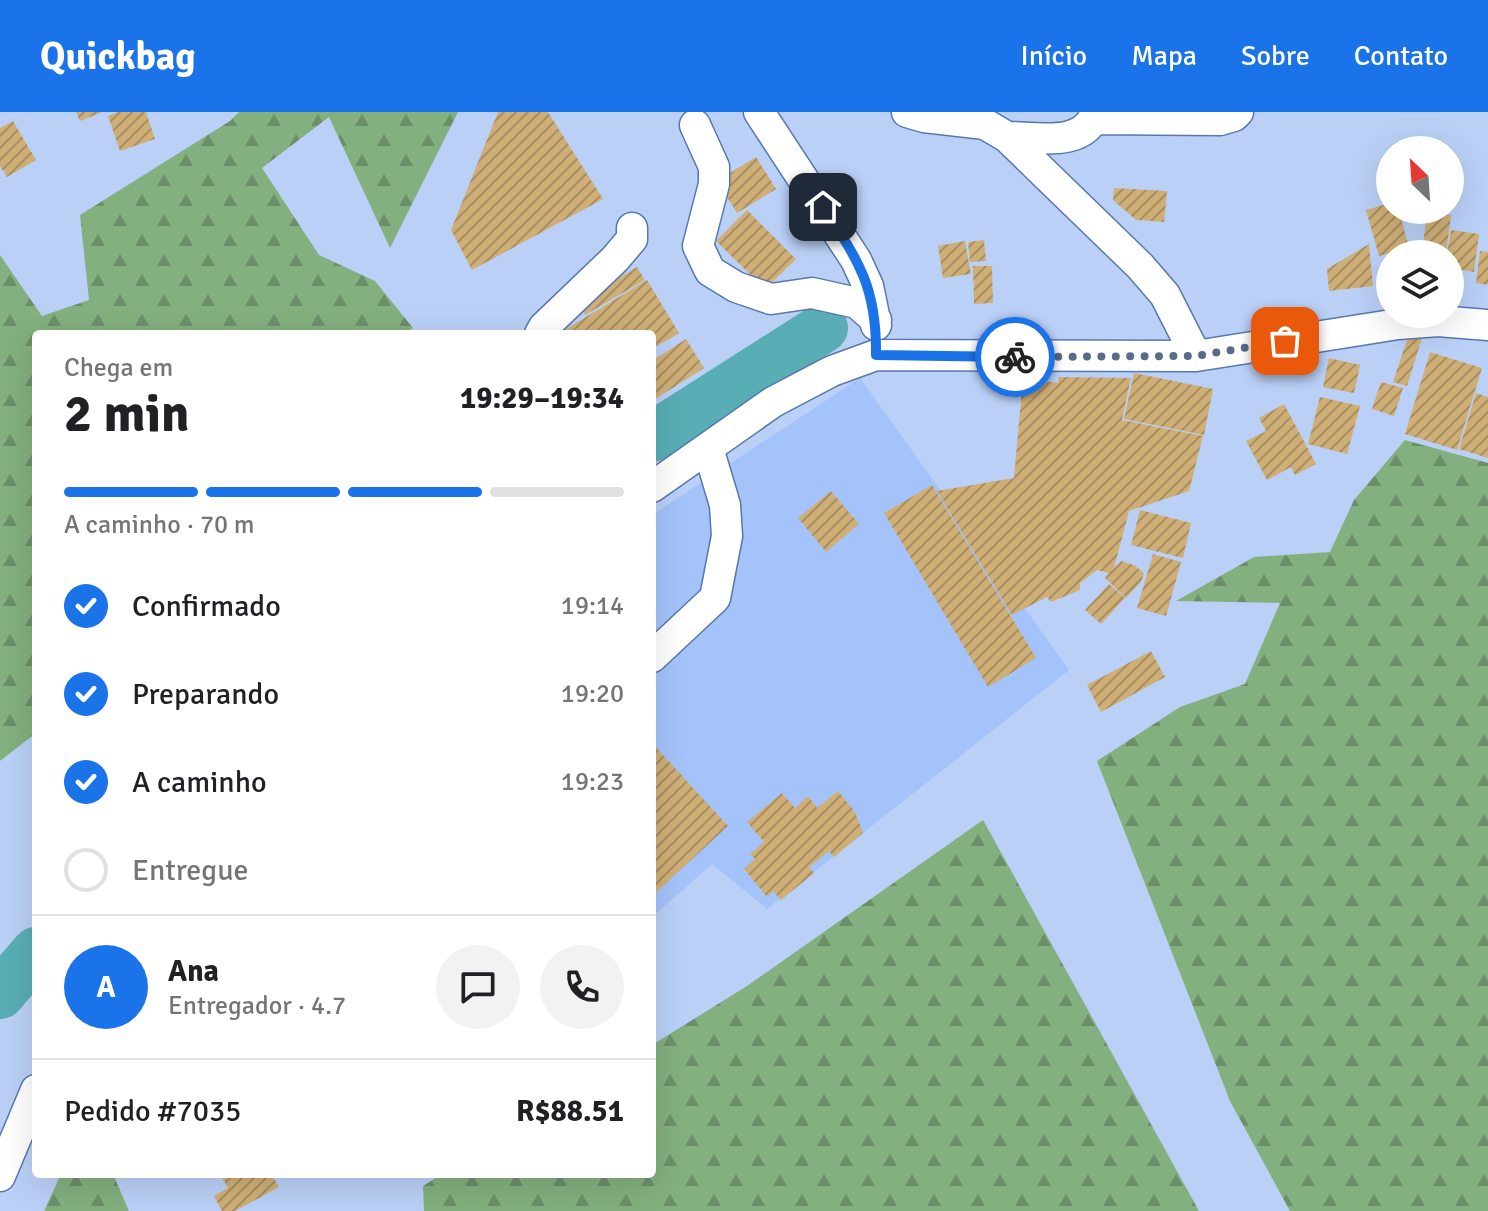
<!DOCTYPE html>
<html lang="pt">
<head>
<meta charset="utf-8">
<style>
	body { margin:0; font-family:Signika,sans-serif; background:#f2f2f2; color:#202124; height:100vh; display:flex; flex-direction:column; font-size:30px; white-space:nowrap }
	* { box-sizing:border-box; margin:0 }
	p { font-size:26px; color:#757577 }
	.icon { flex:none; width:44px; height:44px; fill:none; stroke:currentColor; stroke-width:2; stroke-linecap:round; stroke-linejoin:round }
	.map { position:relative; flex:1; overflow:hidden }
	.side { position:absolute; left:32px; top:218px; width:624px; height:848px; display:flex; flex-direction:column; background:#fff; border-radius:8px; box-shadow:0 8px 32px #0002 }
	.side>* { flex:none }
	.needle { width:52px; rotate:335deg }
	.tools { position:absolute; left:1376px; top:24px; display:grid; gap:16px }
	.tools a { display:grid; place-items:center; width:88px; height:88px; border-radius:50%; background:#fff; box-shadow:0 8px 32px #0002; font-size:40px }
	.pin { position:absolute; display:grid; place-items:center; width:68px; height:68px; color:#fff; margin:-34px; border-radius:16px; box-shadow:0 4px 12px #0006 }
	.courier { position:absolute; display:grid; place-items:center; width:80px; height:80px; margin:-40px; border:6px solid #1a73e8; border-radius:50%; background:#fff; color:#222; box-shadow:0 2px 10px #0007 }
	.overview em { font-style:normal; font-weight:700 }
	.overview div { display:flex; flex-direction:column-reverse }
	.overview { display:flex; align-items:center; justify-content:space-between; height:136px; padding:0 32px }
	h1 { font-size:52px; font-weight:700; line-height:60px }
	.bar { display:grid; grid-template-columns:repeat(4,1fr); gap:12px 8px; align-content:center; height:96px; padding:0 32px }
	.bar i { height:10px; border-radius:6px; background:#e0e0e0 }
	.bar .on { background:#1a73e8 }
	.bar p { grid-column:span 4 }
	.line { display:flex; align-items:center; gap:20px; padding:0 32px; border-top:2px solid #e0e0e0 }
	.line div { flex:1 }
	.round { display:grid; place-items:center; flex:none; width:84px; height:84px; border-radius:42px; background:#f2f2f2 }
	ol { padding:0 32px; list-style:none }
	li { display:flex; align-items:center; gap:24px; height:88px }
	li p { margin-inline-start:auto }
	li .icon { padding:8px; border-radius:50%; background:#1a73e8; color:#fff; stroke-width:4 }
	li:last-child { color:#757577 }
	li i { width:44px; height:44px; border:4px solid #e0e0e0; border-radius:50% }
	header { display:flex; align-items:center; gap:48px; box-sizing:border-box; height:112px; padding:0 40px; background:#1a73e8; color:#fff }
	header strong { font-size:38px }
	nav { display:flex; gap:44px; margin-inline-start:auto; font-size:28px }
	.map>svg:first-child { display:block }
	.built { fill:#a3c3fa }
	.forest { fill:url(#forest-firs) }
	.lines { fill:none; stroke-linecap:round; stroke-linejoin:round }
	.river { stroke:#58aeb4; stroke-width:50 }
	.building { fill:url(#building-hatch) }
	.minor-casing { stroke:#5777b1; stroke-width:33 }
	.minor { stroke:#fff; stroke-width:30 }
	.done { stroke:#5a6b89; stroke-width:8; stroke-dasharray:0 14.4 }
	.route { stroke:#1a73e8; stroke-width:10 }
</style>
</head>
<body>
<header>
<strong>Quickbag</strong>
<nav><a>Início</a><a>Mapa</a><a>Sobre</a><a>Contato</a></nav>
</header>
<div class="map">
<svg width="1488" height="1099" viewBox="0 0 1488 1099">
	<defs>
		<pattern id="forest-firs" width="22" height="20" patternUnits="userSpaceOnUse" patternTransform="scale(2)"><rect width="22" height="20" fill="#84af7e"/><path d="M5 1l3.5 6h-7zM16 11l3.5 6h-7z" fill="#6c8f69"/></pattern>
		<pattern id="building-hatch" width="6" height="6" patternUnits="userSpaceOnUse" patternTransform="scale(2)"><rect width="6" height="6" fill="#cfaf76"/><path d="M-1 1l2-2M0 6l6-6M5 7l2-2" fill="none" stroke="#a88f63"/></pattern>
	</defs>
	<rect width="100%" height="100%" fill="#bad0f6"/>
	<path class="built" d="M860,266L1069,558L767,797L712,752L652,805V403Z"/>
	<path class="forest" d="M239,0H458L390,136L329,5L262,56L319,143L375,169L413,216L404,222H36V621L0,649V143L42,204L89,188L80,103L230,9Z
		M1405,328L1488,351V1099H1290L1230,989L1097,649L1180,595L1245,572L1280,491L1176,489L1254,445L1330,440L1354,388Z
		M983,708L1199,1099H424L423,1074L442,1062H652V933L747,874Z
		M61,1062H113L129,1099H44Z"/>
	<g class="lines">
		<path class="river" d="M652,325L823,216
			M0,882L36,840"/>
	</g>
	<path class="building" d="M76,0H103L80,9Z
		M118,0H146L155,27L120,39L108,4Z
		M498,0H548L603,87L472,158L451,118Z
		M13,9L36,48L7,65L0,54V16Z
		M756,45L776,77L737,101L717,69Z
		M1114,76L1167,79L1164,110L1136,108L1113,88Z
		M1390,91V98H1399L1409,136L1379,144L1366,98Z
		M747,98L796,147L765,177L716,129Z
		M1427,100L1451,103L1446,142H1422Z
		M1451,118L1479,122L1474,160L1450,156V142H1447Z
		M984,128L986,149L970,150L968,130Z
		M965,129L971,162L943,166L938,134Z
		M1369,132L1373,174L1329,179L1327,157Z
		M1480,139L1488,140V173L1476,171Z
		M1381,152L1390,153V186L1380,185Z
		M973,154H992L993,191L974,192Z
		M637,155L645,168L585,203L578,191Z
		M647,168L679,221L652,237V222H558Z
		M1408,225L1422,226L1407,274L1393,270Z
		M686,227L704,256L652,289V249Z
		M1430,240L1482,256L1457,338L1405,322Z
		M1329,246L1360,253L1354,281L1323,275Z
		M1134,261L1213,277L1204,323L1124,307Z
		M1059,265L1131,266L1122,308L1203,324L1189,379L1129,399L1114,456L1121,449L1134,453L1144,461L1141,470L1126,486L1105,466L1109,461L1097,458L1080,471V478L1051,490L1047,485L1012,503L937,379L1014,366L1023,266L1058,271Z
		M1381,270L1403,276L1394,304L1372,297Z
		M1476,281L1488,285V346L1459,337Z
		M1320,285L1360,294L1347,342L1308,332Z
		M1284,292L1316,352L1295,363L1291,355L1267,368L1246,329L1266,319L1259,306Z
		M932,373L1036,546L988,575L884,401Z
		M831,379L859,412L826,440L798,406Z
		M1140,398L1191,411L1183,446L1131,433Z
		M1153,442L1181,450L1166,504L1137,496Z
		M1109,472L1125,486L1101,512L1085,498Z
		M1151,539L1165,565L1101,600L1087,573Z
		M652,631L728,714L652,784Z
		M838,679L855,700L863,721L834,745L829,739L809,755L814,761L781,788L773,779L767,785L744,757L755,747L750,742L764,730L747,710L782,681L795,696L808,684L817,696Z
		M220,1062H271L279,1075L235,1099H222L214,1084L228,1076Z"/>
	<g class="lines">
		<g class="minor-casing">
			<path id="minor" d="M759,0L856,148L868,174L876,213
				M907,0L924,5L985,12L1007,25L1140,154L1165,183L1196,244
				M1094,7L1220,8L1234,4L1238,0
				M695,13L714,55V72L698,134L710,159L736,175L771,187L812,181L857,191L876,208
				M1007,25C1038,25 1085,36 1096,0
				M540,222L544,215L615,147L632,127V116
				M652,375L773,290L832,259L876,243L1196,244L1398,212L1438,209L1488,213
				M652,545L715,486L727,424L725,393L708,336
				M0,1064L36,978"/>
		</g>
		<use href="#minor" class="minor"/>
	</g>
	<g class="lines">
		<path class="done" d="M1015,245L1196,244L1285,229"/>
		<path class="route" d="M823,95C859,149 877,176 876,243L1015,245"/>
	</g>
</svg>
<div class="tools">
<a><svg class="needle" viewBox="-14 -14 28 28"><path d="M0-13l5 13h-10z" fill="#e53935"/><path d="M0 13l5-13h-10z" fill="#757577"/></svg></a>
<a><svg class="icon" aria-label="layers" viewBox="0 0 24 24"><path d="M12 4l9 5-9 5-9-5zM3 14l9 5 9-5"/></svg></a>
</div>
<div class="pin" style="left:1285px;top:229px;background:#ea580c"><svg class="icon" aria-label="bag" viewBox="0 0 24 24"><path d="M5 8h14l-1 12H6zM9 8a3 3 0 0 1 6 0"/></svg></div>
<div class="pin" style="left:823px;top:95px;background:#1f2937"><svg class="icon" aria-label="home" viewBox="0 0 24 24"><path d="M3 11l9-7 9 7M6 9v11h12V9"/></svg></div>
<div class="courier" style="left:1015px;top:245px"><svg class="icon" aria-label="bike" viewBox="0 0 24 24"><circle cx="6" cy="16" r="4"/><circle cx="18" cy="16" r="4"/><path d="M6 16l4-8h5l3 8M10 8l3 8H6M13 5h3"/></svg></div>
<section class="side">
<div class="overview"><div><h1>2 min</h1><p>Chega em</p></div><em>19:29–19:34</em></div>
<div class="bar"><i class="on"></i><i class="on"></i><i class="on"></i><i></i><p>A caminho · 70 m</p></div>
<ol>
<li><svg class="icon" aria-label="check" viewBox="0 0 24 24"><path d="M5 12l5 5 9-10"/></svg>Confirmado<p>19:14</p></li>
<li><svg class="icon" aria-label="check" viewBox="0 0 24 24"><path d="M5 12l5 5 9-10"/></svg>Preparando<p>19:20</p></li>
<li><svg class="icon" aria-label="check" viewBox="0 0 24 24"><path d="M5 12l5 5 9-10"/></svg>A caminho<p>19:23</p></li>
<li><i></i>Entregue</li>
</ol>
<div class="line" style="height:144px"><b class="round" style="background:#1a73e8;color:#fff">A</b><div><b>Ana</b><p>Entregador · 4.7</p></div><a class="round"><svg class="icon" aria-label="chat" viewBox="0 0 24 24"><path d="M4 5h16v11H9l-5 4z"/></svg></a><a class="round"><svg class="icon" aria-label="phone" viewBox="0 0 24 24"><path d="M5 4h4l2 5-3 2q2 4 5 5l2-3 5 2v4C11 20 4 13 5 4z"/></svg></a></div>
<div class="line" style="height:104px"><div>Pedido #7035</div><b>R$88.51</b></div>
</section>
</div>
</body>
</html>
